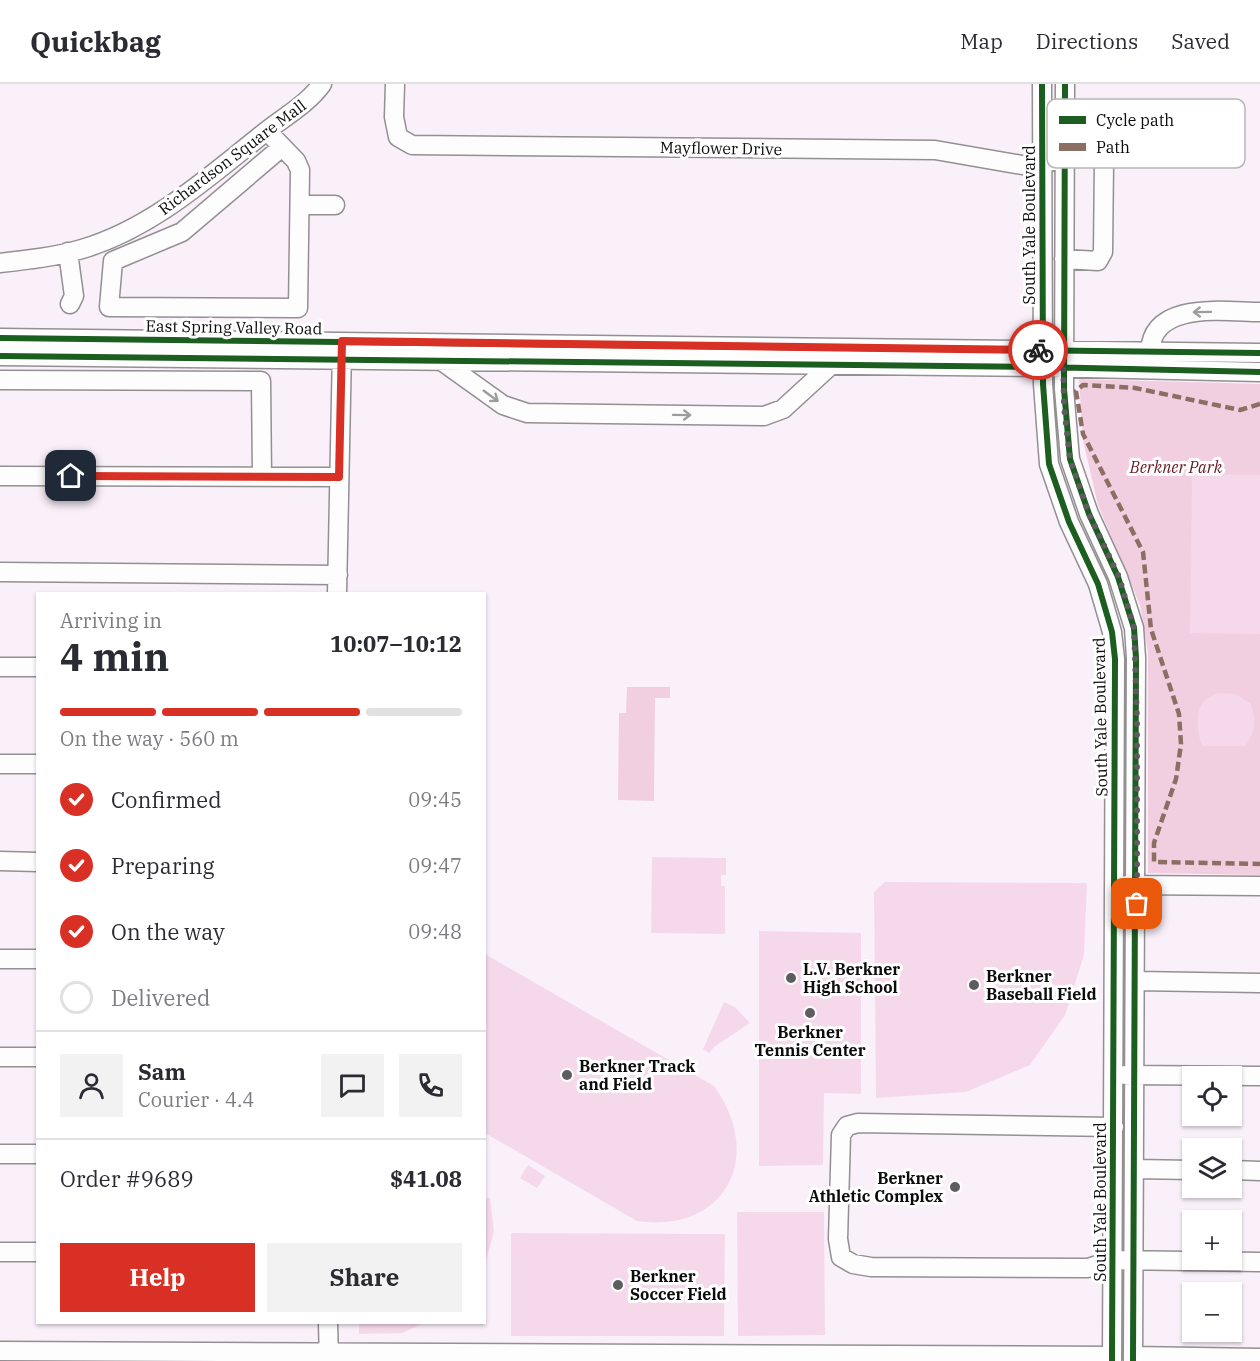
<!DOCTYPE html>
<html lang="en">
<head>
<meta charset="utf-8">
<style>
	body { margin:0; font-family:"IBM Plex Serif",serif; background:#f2f2f3; color:#2b2b33; height:100vh; display:flex; flex-direction:column; font-size:22px; white-space:nowrap }
	* { box-sizing:border-box; margin:0 }
	p { font-size:20px; color:#7c7c81 }
	.icon { flex:none; width:33px; height:33px; fill:none; stroke:currentColor; stroke-width:2; stroke-linecap:round; stroke-linejoin:round }
	.map { position:relative; flex:1; overflow:hidden }
	.panel { position:absolute; left:36px; top:508px; width:450px; height:732px; display:flex; flex-direction:column; background:#fff; border-radius:0px; box-shadow:0 2px 4px #0004 }
	.panel>* { flex:none }
	.buttons { position:absolute; left:1182px; top:982px; display:grid; gap:12px }
	.buttons a { display:grid; place-items:center; width:60px; height:60px; border-radius:0px; background:#fff; box-shadow:0 2px 4px #0004; font-size:30px }
	.pin { position:absolute; display:grid; place-items:center; width:51px; height:51px; color:#fff; margin:-26px; border-radius:12px; box-shadow:0 3px 9px #0006 }
	.courier { position:absolute; display:grid; place-items:center; width:60px; height:60px; margin:-30px; border:4px solid #d93025; border-radius:50%; background:#fff; color:#222; box-shadow:0 2px 8px #0007 }
	.summary em { font-style:normal; font-weight:700 }
	.summary div { display:flex; flex-direction:column-reverse }
	.summary { display:flex; align-items:center; justify-content:space-between; height:102px; padding:0 24px }
	h1 { font-size:39px; font-weight:700; line-height:45px }
	.bar { display:grid; grid-template-columns:repeat(4,1fr); gap:9px 6px; align-content:center; height:72px; padding:0 24px }
	.bar i { height:8px; border-radius:4px; background:#e1e1e2 }
	.bar .current { background:#d93025 }
	.bar p { grid-column:span 4 }
	.line { display:flex; align-items:center; gap:15px; padding:0 24px; border-top:2px solid #e1e1e2 }
	.line div { flex:1 }
	.round { display:grid; place-items:center; flex:none; width:63px; height:63px; border-radius:0px; background:#f2f2f3 }
	ol { padding:0 24px; list-style:none }
	li { display:flex; align-items:center; gap:18px; height:66px }
	li p { margin-inline-start:auto }
	li .icon { padding:6px; border-radius:50%; background:#d93025; color:#fff; stroke-width:4 }
	li:last-child { color:#7c7c81 }
	li i { width:33px; height:33px; border:3px solid #e1e1e2; border-radius:50% }
	.button { display:flex; gap:12px; margin-top:auto; padding:12px 24px }
	.button a { flex:1; height:69px; border-radius:0px; background:#d93025; color:#fff; font-size:24px; font-weight:700; line-height:69px; text-align:center }
	.button a+a { background:#f2f2f3; color:#2b2b33 }
	header { display:flex; align-items:center; gap:36px; box-sizing:border-box; height:84px; padding:0 30px; background:#fff; border-bottom:2px solid #e1e1e2 }
	header strong { font-size:28px }
	nav { display:flex; gap:33px; margin-inline-start:auto; font-size:21px }
	.map>svg:first-child { display:block }
	.green { fill:#f1cfe1 }
	.pitch { fill:#f5d9eb }
	.lines { fill:none; stroke-linecap:round; stroke-linejoin:round }
	.minor-casing { stroke:#938f93; stroke-width:21 }
	.minor { stroke:#fefdfe; stroke-width:18 }
	.quiet { stroke:#8d6e63; stroke-width:4.5; stroke-dasharray:9 4.5; stroke-linecap:butt }
	.cycleway-casing { stroke:#fff; stroke-width:10 }
	.cycleway { stroke:#1b5e20; stroke-width:6 }
	.oneway { stroke:#9d9d9d }
	.done { stroke:#5f5c5f; stroke-width:6; stroke-dasharray:0 10.8 }
	.route { stroke:#d93025; stroke-width:8 }
	.poi-dot { fill:#5f5c5f; stroke:#fff; stroke-width:2 }
	.labels { text-anchor:middle; dominant-baseline:central; stroke-width:6; stroke-linejoin:round; paint-order:stroke }
	.street-label { font-size:16px; fill:#0c0c0c; stroke:#fff }
	.park-label { font-size:16px; font-style:italic; fill:#651b25; stroke:#fff }
	.poi-label { font-size:16px; font-weight:bold; fill:#0c0c0c; stroke:#fff; text-anchor:start }
	.key { fill:#fff; stroke:#b6b6b6; stroke-width:1.5 }
	.key-label { font-size:16px; fill:#0c0c0c }
</style>
</head>
<body>
<header>
<strong>Quickbag</strong>
<nav><a>Map</a><a>Directions</a><a>Saved</a></nav>
</header>
<div class="map">
<svg width="1260" height="1277" viewBox="0 0 1260 1277">
	<rect width="100%" height="100%" fill="#faf0fa"/>
	<path class="green" d="M1079,295L1260,300V791L1148,789V569L1140,521L1098,421L1083,356Z
		M627,603H670V614H655L654,717L618,716L619,629H626Z"/>
	<path class="pitch" d="M1192,390L1260,391V550L1190,549Z
		M1218,609L1235,610L1251,620C1256,638 1256,647 1245,662H1203C1198,655 1196,633 1200,624C1203,616 1211,612 1218,609Z
		M652,773L726,774V791H721V802H725V850L651,849Z
		M885,798L1087,799L1084,871L1065,931L1030,981L966,1008L876,1014L874,808Z
		M759,847L861,849V1010L824,1009L823,1081L759,1082Z
		M485,870L714,1002C765,1072 726,1150 637,1137L485,1049Z
		M724,918L735,923L750,939L714,963L709,969L703,965Z
		M528,1081L545,1092L537,1104L520,1094Z
		M485,1114H490L494,1148L485,1180Z
		M737,1128H824L825,1251L738,1252Z
		M511,1149L725,1150L724,1252H511Z
		M359,1239H425L402,1249L359,1250Z"/>
	<g class="lines">
		<g class="minor-casing">
			<path id="minor" d="M395,0L394,33L398,53L412,61L935,66L1022,81L1043,80L1075,69L1100,70L1104,78L1103,168L1098,177L1064,175
				M1042,0L1043,300L1049,380L1069,438L1098,500L1112,548L1115,575L1112,1277
				M1065,0L1064,305L1070,375L1089,430L1118,493L1134,544L1136,574L1133,1277
				M267,47L296,77L300,86L298,224L109,223L113,177L182,148L282,63
				M300,121H335
				M68,168L74,212L70,220
				M0,179C27,176 55,173 82,165C150,145 205,96 259,53C280,35 306,22 322,0
				M0,254L1260,269
				M1150,268C1152,216 1226,228 1260,228
				M0,272L1043,283L1260,288
				M443,278L503,321L527,329L764,332L783,325L831,281
				M0,296L261,297L262,393
				M0,392L338,393
				M0,488L338,491
				M337,510L342,265
				M0,583H38
				M0,680H38
				M0,777L38,778
				M1126,801L1260,802
				M0,875H38
				M1136,897L1260,899
				M0,973H38
				M1125,991L1260,992
				M1114,1043L858,1039L847,1042L841,1051L838,1155L841,1173L853,1180L871,1183L1088,1184L1113,1176L1260,1178
				M0,1070H38
				M1135,1085L1192,1086
				M1232,1086L1260,1087
				M0,1168H38
				M328,1239L329,1277
				M0,1267L1112,1272
				M1133,1272L1260,1274"/>
		</g>
		<use href="#minor" class="minor"/>
		<path class="quiet" d="M1260,320L1240,326L1135,304L1083,301L1076,307L1083,350L1143,468L1151,545L1179,630L1181,660L1176,695L1154,759V778L1260,780"/>
		<g class="cycleway-casing">
			<path id="cycleway" d="M1042,0L1043,300L1049,380L1069,438L1098,500L1112,548L1115,575L1112,1277
				M1065,0L1064,305L1070,375L1089,430L1118,493L1134,544L1136,574L1133,1277
				M0,254L1260,269
				M0,272L1043,283L1260,288"/>
		</g>
		<use href="#cycleway" class="cycleway"/>
	</g>
	<defs><path id="oneway-shaft" d="M-6 0H5M1.5-3L5.5 0L1.5 3" fill="none" stroke-width="1.6" stroke-linecap="round" stroke-linejoin="round" transform="scale(1.5)"/></defs>
	<g class="oneway">
		<use href="#oneway-shaft" transform="translate(1202 228) rotate(179)"/>
		<use href="#oneway-shaft" transform="translate(491 312) rotate(36)"/>
		<use href="#oneway-shaft" transform="translate(682 331) rotate(1)"/>
	</g>
	<g class="lines">
		<path class="done" d="M1038,266L1063,267L1064,323L1070,375L1089,430L1119,493L1134,544L1137,635V820"/>
		<path class="route" d="M71,392L339,393L342,257L1038,266"/>
	</g>
	<g class="poi-dot">
		<circle cx="791" cy="894" r="6"/>
		<circle cx="974" cy="901" r="6"/>
		<circle cx="810" cy="929" r="6"/>
		<circle cx="567" cy="991" r="6"/>
		<circle cx="955" cy="1103" r="6"/>
		<circle cx="618" cy="1201" r="6"/>
	</g>
	<g class="labels">
		<g class="street-label">
			<text transform="translate(721 64) rotate(1)">Mayflower Drive</text>
			<text transform="translate(232 73) rotate(-37)">Richardson Square Mall</text>
			<text transform="translate(1029 141) rotate(-90)">South Yale Boulevard</text>
			<text transform="translate(234 243) rotate(1)">East Spring Valley Road</text>
			<text transform="translate(1100 633) rotate(-91)">South Yale Boulevard</text>
			<text transform="translate(1100 1118) rotate(-90)">South Yale Boulevard</text>
		</g>
		<g class="park-label">
			<text x="1176" y="383">Berkner Park</text>
		</g>
		<g class="poi-label">
			<text x="803" y="885">L.V. Berkner<tspan x="803" dy="18">High School</tspan></text>
			<text x="986" y="892">Berkner<tspan x="986" dy="18">Baseball Field</tspan></text>
			<text x="810" y="948" text-anchor="middle">Berkner<tspan x="810" dy="18">Tennis Center</tspan></text>
			<text x="579" y="982">Berkner Track<tspan x="579" dy="18">and Field</tspan></text>
			<text x="943" y="1094" text-anchor="end">Berkner<tspan x="943" dy="18">Athletic Complex</tspan></text>
			<text x="630" y="1192">Berkner<tspan x="630" dy="18">Soccer Field</tspan></text>
		</g>
	</g>
	<rect x="1047" y="15" width="198" height="69" rx="9" class="key"/>
	<rect x="1059" y="32" width="27" height="8" fill="#1b5e20"/>
	<rect x="1059" y="59" width="27" height="8" fill="#8d6e63"/>
	<g class="key-label">
		<text x="1096" y="42">Cycle path</text>
		<text x="1096" y="69">Path</text>
	</g>
</svg>
<div class="buttons">
<a><svg class="icon" aria-label="locate" viewBox="0 0 24 24"><circle cx="12" cy="12" r="6"/><path d="M12 2v4M12 18v4M2 12h4M18 12h4"/></svg></a>
<a><svg class="icon" aria-label="layers" viewBox="0 0 24 24"><path d="M12 4l9 5-9 5-9-5zM3 14l9 5 9-5"/></svg></a>
<a>+</a>
<a>−</a>
</div>
<div class="pin" style="left:1137px;top:820px;background:#ea580c"><svg class="icon" aria-label="bag" viewBox="0 0 24 24"><path d="M5 8h14l-1 12H6zM9 8a3 3 0 0 1 6 0"/></svg></div>
<div class="pin" style="left:71px;top:392px;background:#1f2937"><svg class="icon" aria-label="home" viewBox="0 0 24 24"><path d="M3 11l9-7 9 7M6 9v11h12V9"/></svg></div>
<div class="courier" style="left:1038px;top:266px"><svg class="icon" aria-label="bike" viewBox="0 0 24 24"><circle cx="6" cy="16" r="4"/><circle cx="18" cy="16" r="4"/><path d="M6 16l4-8h5l3 8M10 8l3 8H6M13 5h3"/></svg></div>
<section class="panel">
<div class="summary"><div><h1>4 min</h1><p>Arriving in</p></div><em>10:07–10:12</em></div>
<div class="bar"><i class="current"></i><i class="current"></i><i class="current"></i><i></i><p>On the way · 560 m</p></div>
<ol>
<li><svg class="icon" aria-label="check" viewBox="0 0 24 24"><path d="M5 12l5 5 9-10"/></svg>Confirmed<p>09:45</p></li>
<li><svg class="icon" aria-label="check" viewBox="0 0 24 24"><path d="M5 12l5 5 9-10"/></svg>Preparing<p>09:47</p></li>
<li><svg class="icon" aria-label="check" viewBox="0 0 24 24"><path d="M5 12l5 5 9-10"/></svg>On the way<p>09:48</p></li>
<li><i></i>Delivered</li>
</ol>
<div class="line" style="height:108px"><a class="round"><svg class="icon" aria-label="person" viewBox="0 0 24 24"><circle cx="12" cy="8" r="4"/><path d="M4 21q1-7 8-7t8 7"/></svg></a><div><b>Sam</b><p>Courier · 4.4</p></div><a class="round"><svg class="icon" aria-label="chat" viewBox="0 0 24 24"><path d="M4 5h16v11H9l-5 4z"/></svg></a><a class="round"><svg class="icon" aria-label="phone" viewBox="0 0 24 24"><path d="M5 4h4l2 5-3 2q2 4 5 5l2-3 5 2v4C11 20 4 13 5 4z"/></svg></a></div>
<div class="line" style="height:78px"><div>Order #9689</div><b>$41.08</b></div>
<div class="button"><a>Help</a><a>Share</a></div>
</section>
</div>
</body>
</html>
